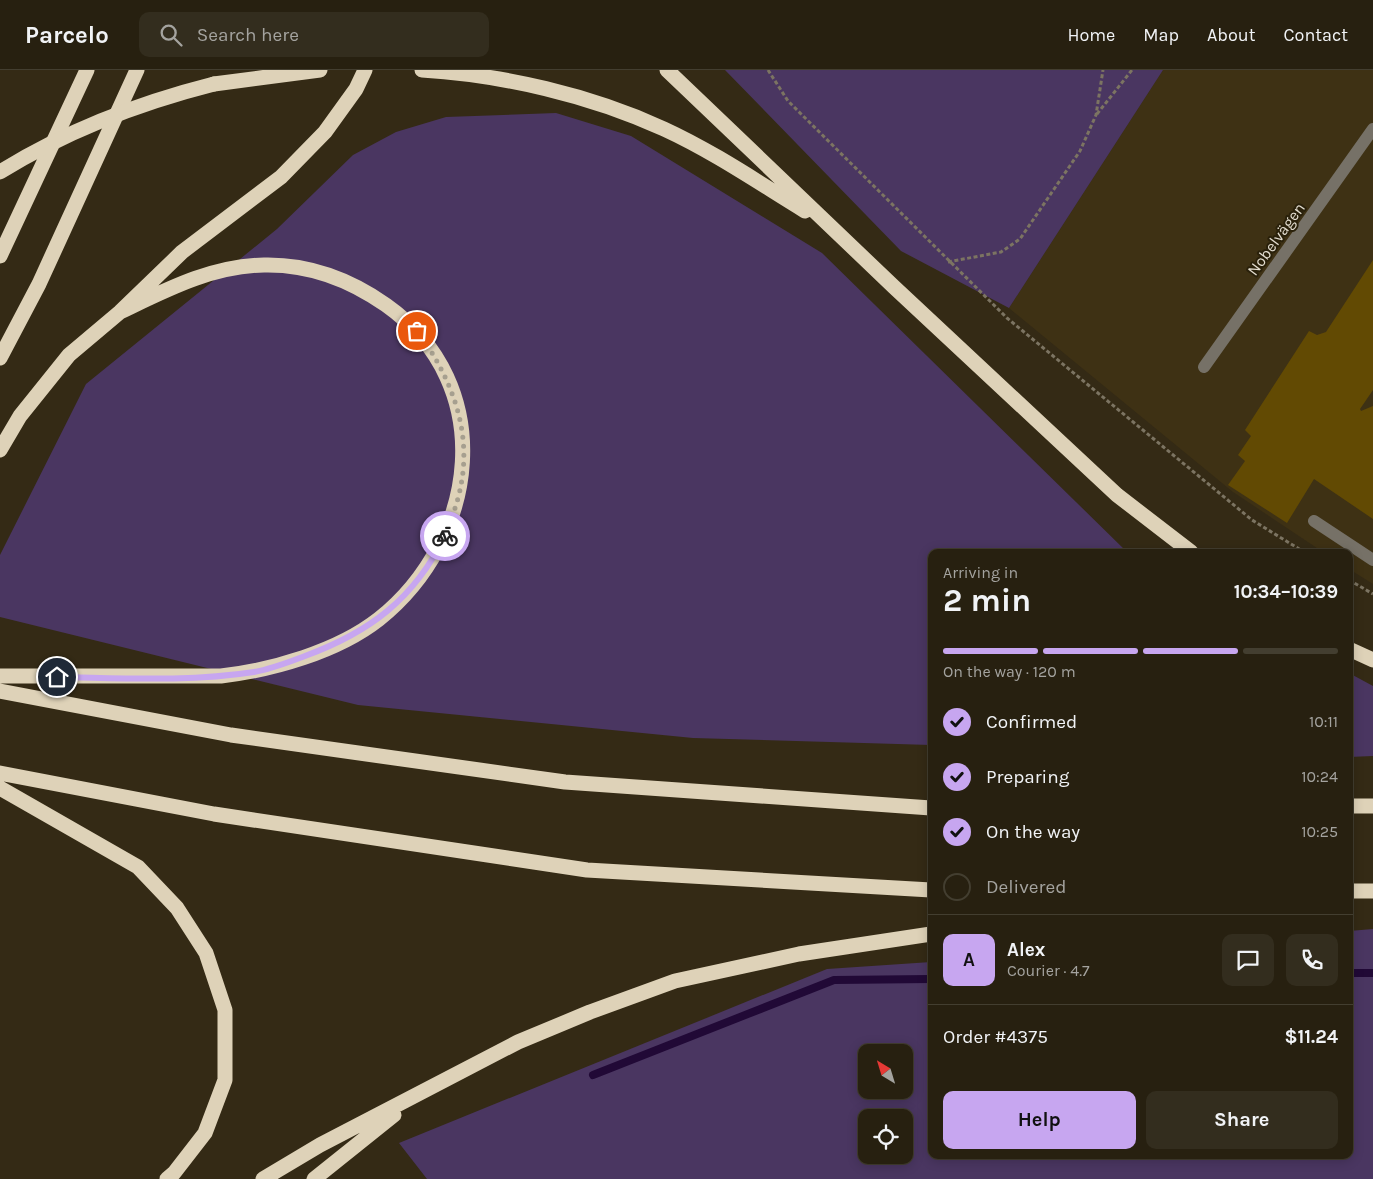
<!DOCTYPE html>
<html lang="en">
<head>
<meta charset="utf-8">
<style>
	body { margin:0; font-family:Karla,sans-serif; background:#332d1e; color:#f1f3f6; height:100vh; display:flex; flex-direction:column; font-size:19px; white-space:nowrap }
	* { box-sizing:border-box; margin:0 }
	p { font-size:16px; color:#a4a39f }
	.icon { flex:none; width:28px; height:28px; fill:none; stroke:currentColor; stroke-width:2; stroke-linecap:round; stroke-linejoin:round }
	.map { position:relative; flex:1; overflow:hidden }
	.details { position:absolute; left:928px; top:479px; width:425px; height:610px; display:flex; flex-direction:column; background:#272010; border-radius:10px; box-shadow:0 2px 12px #0003,0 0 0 1px #433e30 }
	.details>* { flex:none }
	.needle { width:32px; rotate:322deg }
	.buttons { position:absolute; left:858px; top:974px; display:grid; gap:10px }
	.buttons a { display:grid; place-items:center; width:55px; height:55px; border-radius:10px; background:#272010; box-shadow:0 2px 12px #0003,0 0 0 1px #433e30; font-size:25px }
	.pin { position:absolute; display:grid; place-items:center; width:42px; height:42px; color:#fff; margin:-21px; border:2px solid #fff; border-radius:50%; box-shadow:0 1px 5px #0007 }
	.courier { position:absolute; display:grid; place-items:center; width:50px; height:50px; margin:-25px; border:4px solid #c7a6f0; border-radius:50%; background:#fff; color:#222; box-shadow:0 1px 6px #0007 }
	.headline em { font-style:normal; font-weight:700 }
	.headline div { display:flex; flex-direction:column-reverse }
	.headline { display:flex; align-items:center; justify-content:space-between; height:85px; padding:0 15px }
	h1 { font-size:32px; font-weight:700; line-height:38px }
	.bar { display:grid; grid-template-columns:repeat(4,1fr); gap:8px 5px; align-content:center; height:60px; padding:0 15px }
	.bar i { height:6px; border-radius:4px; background:#433e30 }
	.bar .active { background:#c7a6f0 }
	.bar p { grid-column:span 4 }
	.line { display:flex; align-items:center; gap:12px; padding:0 15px; border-top:1px solid #433e30 }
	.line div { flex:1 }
	.round { display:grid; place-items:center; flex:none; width:52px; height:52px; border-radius:10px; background:#332d1e }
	ol { padding:0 15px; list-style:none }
	li { display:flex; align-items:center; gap:15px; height:55px }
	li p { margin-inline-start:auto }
	li .icon { padding:5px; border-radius:50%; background:#c7a6f0; color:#111; stroke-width:4 }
	li:last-child { color:#a4a39f }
	li i { width:28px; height:28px; border:2px solid #433e30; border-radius:50% }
	.cta { display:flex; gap:10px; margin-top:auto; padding:10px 15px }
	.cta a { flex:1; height:58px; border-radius:10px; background:#c7a6f0; color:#111; font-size:20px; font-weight:700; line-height:58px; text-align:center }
	.cta a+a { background:#332d1e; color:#f1f3f6 }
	header { display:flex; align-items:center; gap:30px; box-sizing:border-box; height:70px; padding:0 25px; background:#272010; border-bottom:1px solid #433e30 }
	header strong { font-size:24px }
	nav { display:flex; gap:28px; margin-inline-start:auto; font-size:18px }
	.search { width:350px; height:45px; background:#332d1e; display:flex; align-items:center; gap:12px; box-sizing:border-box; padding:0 18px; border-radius:10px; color:#a4a39f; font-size:19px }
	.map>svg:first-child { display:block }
	.built { fill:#3e3114 }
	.green { fill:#4a3661; fill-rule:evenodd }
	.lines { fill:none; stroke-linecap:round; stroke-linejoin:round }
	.stream { stroke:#210936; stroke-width:8 }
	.building { fill:#624a03 }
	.path { stroke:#7c7462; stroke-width:3; stroke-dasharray:4 2.5; stroke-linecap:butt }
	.minor { stroke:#767167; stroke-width:12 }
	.highway { stroke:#ded2b8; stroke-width:15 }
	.highway-bridge { stroke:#ded2b8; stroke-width:15 }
	.done { stroke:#a69f8f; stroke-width:5; stroke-dasharray:0 9 }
	.route { stroke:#c7a6f0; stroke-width:6 }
	.labels { text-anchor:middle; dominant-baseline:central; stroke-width:4; stroke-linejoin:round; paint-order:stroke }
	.street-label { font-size:16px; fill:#e4ded1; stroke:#2a210b }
</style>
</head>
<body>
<header>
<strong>Parcelo</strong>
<div class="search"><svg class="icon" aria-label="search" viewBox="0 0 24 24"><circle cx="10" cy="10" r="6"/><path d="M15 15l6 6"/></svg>Search here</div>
<nav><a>Home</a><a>Map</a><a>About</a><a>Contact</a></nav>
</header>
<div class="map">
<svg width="1373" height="1109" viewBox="0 0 1373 1109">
	<rect width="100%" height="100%" fill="#342a15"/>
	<path class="built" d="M1163,0H1373V514L1349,499V482H1323L1233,422L1009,238Z"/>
	<path class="green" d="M725,0H1163L1009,238L901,181Z
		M556,43L631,66L822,183L1127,482H931V675L693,668L358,635L0,547V485L86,314L277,159L353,85L396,62L446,47Z
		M1349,603L1373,616V686L1349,687Z
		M1373,859V1109H427L399,1073L827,899L931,892V1085H1349V861ZM866,982H904V1020H866ZM866,1048H904V1085H866Z"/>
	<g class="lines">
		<path class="stream" d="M1349,903H1373
			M593,1005L834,910L931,909"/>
	</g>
	<path class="building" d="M1373,190V320L1360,339L1361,341L1373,336V449L1314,409L1287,453L1228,415L1245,391L1238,385L1251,366L1245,360L1309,261L1317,265L1326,262Z"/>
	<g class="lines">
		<path class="path" d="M768,0L788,31L1007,248L1252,450L1304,482
			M1097,44L1132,0
			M948,192L1001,182L1020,169L1080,81L1096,45L1103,0
			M1349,510L1373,524"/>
		<path class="minor" d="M1204,297L1373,59
			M1314,451L1373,490"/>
		<path class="highway" d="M422,0C503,5 590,25 664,59C714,82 759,113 805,141
			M667,0L894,217L1117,425L1191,482
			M214,14L320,0
			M0,186L87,0
			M0,288L39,214L137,0
			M0,380L20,346L69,285L120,242L182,182L281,107L325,62L356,19L365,0
			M1349,579L1373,590
			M0,606H221C272,600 337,582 379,549C479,469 499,315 386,235C349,209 310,194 264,195C211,196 166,220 120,242
			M0,621L231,665L565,712L931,738
			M0,703L214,744L587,800L931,820
			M0,718L138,797L177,838L206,883L225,940V1010L205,1063L174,1103L167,1109
			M1349,736H1373
			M1349,821H1373
			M263,1109L320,1075L518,972L590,942L675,911L799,884L931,864
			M314,1109L394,1045"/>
		<path class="highway-bridge" d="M0,102C66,61 139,33 214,14"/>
	</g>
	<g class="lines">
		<path class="done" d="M417,261C450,305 472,359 461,415C458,432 451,450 445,466"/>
		<path class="route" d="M57,607C122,608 190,612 254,602C272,599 289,592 305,586C370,562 414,529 445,466"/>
	</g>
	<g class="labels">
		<g class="street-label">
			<text transform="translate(1276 169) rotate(-54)">Nobelvägen</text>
		</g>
	</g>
</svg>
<div class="buttons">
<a><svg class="needle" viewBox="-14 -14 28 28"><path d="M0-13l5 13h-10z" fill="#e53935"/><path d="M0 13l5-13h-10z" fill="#a4a39f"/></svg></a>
<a><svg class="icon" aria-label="locate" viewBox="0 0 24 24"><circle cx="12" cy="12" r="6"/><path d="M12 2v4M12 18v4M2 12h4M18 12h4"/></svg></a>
</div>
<div class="pin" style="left:417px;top:261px;background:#ea580c"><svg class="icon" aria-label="bag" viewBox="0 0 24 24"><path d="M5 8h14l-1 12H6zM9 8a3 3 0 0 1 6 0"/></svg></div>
<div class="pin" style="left:57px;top:607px;background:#1f2937"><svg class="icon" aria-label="home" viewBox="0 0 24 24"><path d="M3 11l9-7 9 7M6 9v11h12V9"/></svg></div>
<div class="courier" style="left:445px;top:466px"><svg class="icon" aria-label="bike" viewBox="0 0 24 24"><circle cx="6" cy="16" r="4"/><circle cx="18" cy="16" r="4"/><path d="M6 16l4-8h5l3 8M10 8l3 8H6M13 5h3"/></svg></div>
<section class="details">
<div class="headline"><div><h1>2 min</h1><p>Arriving in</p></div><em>10:34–10:39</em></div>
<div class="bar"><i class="active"></i><i class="active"></i><i class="active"></i><i></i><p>On the way · 120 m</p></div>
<ol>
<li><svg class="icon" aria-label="check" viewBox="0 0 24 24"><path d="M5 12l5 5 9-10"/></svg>Confirmed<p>10:11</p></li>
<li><svg class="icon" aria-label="check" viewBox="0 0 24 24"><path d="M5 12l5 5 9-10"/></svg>Preparing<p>10:24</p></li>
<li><svg class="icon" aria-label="check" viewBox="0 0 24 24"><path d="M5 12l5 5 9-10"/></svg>On the way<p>10:25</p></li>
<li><i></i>Delivered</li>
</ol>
<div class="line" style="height:90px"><b class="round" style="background:#c7a6f0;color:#111">A</b><div><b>Alex</b><p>Courier · 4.7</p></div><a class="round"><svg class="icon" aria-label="chat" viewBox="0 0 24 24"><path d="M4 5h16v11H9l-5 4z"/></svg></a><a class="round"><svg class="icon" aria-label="phone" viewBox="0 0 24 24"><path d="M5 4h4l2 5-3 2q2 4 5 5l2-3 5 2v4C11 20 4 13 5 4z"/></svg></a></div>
<div class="line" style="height:65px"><div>Order #4375</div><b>$11.24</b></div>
<div class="cta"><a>Help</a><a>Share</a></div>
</section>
</div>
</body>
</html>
